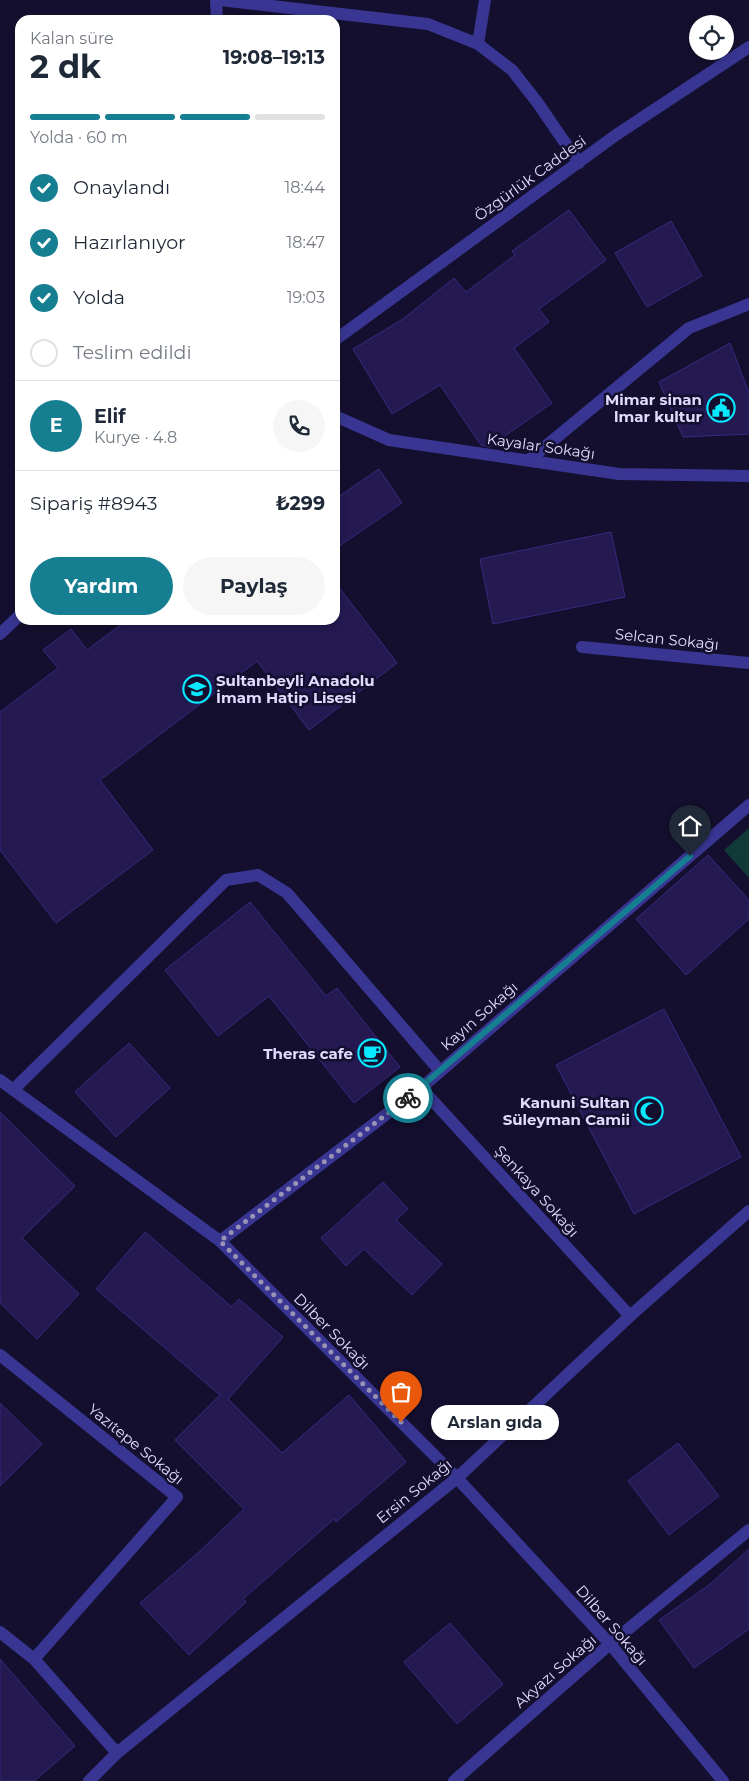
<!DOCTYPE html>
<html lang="tr">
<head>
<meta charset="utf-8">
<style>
	body { margin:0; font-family:Montserrat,sans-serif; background:#f6f6f7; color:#1f2937; height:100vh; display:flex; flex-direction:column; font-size:19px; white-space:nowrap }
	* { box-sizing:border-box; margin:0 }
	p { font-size:16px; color:#747a83 }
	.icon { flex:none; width:28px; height:28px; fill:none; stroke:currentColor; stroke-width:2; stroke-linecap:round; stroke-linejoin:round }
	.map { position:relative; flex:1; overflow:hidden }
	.side { position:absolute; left:15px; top:15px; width:325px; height:610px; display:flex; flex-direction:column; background:#fff; border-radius:15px; box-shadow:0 2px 8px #0003 }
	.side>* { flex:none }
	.controls { position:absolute; left:689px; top:15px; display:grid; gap:10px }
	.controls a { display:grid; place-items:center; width:45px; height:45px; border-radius:50%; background:#fff; box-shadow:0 2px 8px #0003; font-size:25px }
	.pin { position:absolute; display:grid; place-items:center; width:42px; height:42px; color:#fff; margin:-51px -21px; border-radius:50% 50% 50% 0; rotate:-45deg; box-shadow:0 0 5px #0007 }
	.pin .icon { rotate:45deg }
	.courier { position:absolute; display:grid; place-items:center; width:50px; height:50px; margin:-25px; border:4px solid #157f91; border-radius:50%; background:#fff; color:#222; box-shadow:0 1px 6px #0007 }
	.bubble { position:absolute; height:35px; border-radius:18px; background:#fff; box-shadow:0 2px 8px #0003; font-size:16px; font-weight:700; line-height:35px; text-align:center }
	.overview em { font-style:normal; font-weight:700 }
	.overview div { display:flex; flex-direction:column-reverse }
	.overview { display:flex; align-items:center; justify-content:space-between; height:85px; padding:0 15px }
	h1 { font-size:32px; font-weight:700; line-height:38px }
	.bar { display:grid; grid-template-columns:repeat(4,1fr); gap:8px 5px; align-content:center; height:60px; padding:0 15px }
	.bar i { height:6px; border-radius:4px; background:#e0e1e3 }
	.bar .selected { background:#157f91 }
	.bar p { grid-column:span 4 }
	.line { display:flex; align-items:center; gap:12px; padding:0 15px; border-top:1px solid #e0e1e3 }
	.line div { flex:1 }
	.round { display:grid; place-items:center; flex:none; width:52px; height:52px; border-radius:26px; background:#f6f6f7 }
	ol { padding:0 15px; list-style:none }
	li { display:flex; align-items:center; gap:15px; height:55px }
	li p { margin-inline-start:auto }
	li .icon { padding:5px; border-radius:50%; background:#157f91; color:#fff; stroke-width:4 }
	li:last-child { color:#747a83 }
	li i { width:28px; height:28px; border:2px solid #e0e1e3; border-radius:50% }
	.action { display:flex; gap:10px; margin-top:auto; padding:10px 15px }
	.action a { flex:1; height:58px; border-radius:30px; background:#157f91; color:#fff; font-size:20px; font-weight:700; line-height:58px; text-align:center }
	.action a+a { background:#f6f6f7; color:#1f2937 }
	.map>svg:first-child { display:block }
	.green { fill:#113938 }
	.building { fill:#241951; stroke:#392980 }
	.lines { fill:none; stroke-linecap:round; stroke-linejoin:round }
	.minor { stroke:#383692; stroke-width:12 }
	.tertiary { stroke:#383692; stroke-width:12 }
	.done { stroke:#9994b6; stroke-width:5; stroke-dasharray:0 9 }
	.route { stroke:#157f91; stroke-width:6 }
	.labels { text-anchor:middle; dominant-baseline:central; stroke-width:5; stroke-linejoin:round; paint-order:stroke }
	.street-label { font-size:15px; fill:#e0dcff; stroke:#140f2e }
	.poi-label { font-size:15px; font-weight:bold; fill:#e0dcff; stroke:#140f2e; text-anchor:end }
</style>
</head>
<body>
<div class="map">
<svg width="749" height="1781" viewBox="0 0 749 1781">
	<rect width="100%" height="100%" fill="#140f2e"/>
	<path class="green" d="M749,828V878L724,850Z"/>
	<path class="building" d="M569,210L606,260L539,309L549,322L514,348L552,403L489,447L481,445L440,385L392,414L353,349L403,319L454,278L466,292L515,255L512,251Z
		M671,221L702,276L647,307L615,253Z
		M730,343L749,393V434L683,437L659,382Z
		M379,469L402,503L335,549V499Z
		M611,532L625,597L493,624L480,559Z
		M335,582L397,663L309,730L257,661L100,780L153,850L56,923L0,850V712L58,668L43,650L71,629L87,650L127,620H335Z
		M708,855L749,900V919L686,975L636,919Z
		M250,902L326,996L337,988L400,1067L354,1103L269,996L218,1036L165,970Z
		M664,1009L741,1157L634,1214L556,1065Z
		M129,1043L170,1088L116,1137L75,1092Z
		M0,1112L75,1186L22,1238L79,1294L37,1339L0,1303Z
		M383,1182L408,1209L396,1220L442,1264L412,1295L364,1249L346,1266L321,1238Z
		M145,1232L232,1307L239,1299L283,1337L228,1399L282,1453L349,1395L406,1462L336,1522L334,1519L243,1599L246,1602L189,1655L140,1603L199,1552L244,1509L175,1440L220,1395L96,1289Z
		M0,1403L42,1444L0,1486Z
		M678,1443L719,1496L669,1535L628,1481Z
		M749,1549V1629L694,1668L659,1620L709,1585Z
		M450,1623L503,1684L457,1724L404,1662Z
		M0,1659L75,1746L34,1781H0Z"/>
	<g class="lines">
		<path class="minor" d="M216,0L217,20
			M220,0L428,24L478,44L512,70L537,102L579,163
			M478,44L485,0
			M335,416L389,440L619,474L749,476
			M529,460L689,328L749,304
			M582,647L749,663
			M0,1080L220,1241L457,1478L610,1644L723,1781
			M421,1088L630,1316
			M13,1090L226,880L258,875L287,893L440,1071
			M220,1241L421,1088L749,805
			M0,1355L177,1497L34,1659
			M0,1632L34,1659L117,1753
			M89,1781L117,1753L457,1478L630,1316L749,1211
			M454,1781L610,1644L749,1530"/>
		<path class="tertiary" d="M335,340L616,135L749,47
			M0,634L20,615"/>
	</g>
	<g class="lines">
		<path class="done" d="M401,1422L220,1241L408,1098"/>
		<path class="route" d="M408,1098L690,856"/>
	</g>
	<defs>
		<g id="civic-ring" transform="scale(1.4375)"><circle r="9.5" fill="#140f2e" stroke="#08e8ff" stroke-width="1.5"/><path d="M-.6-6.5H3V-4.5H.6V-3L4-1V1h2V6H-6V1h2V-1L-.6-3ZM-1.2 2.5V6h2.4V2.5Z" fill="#08e8ff"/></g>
		<g id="school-ring" transform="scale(1.4375)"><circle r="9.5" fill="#140f2e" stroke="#08e8ff" stroke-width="1.5"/><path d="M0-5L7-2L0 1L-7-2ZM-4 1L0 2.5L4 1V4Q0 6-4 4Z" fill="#08e8ff"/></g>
		<g id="cafe-ring" transform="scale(1.4375)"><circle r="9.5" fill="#140f2e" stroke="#08e8ff" stroke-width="1.5"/><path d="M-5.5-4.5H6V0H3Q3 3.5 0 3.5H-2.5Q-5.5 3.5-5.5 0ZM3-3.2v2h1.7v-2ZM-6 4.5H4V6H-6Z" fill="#08e8ff"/></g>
		<g id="mosque-ring" transform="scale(1.4375)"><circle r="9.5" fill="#140f2e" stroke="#08e8ff" stroke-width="1.5"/><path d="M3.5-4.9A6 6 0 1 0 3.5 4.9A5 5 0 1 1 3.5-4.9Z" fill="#08e8ff"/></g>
	</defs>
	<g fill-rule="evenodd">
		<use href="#civic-ring" x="721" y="408"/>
		<use href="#school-ring" x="197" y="689"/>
		<use href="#cafe-ring" x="372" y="1053"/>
		<use href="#mosque-ring" x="649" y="1111"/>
	</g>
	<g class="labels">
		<g class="street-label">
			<text transform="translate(530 178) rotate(-36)">Özgürlük Caddesi</text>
			<text transform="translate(541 446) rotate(8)">Kayalar Sokağı</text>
			<text transform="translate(667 639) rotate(6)">Selcan Sokağı</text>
			<text transform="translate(479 1016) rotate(-41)">Kayın Sokağı</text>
			<text transform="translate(537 1191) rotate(48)">Şenkaya Sokağı</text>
			<text transform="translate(332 1331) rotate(45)">Dilber Sokağı</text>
			<text transform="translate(136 1444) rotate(39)">Yazıtepe Sokağı</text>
			<text transform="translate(414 1491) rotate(-39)">Ersin Sokağı</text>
			<text transform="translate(612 1625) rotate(49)">Dilber Sokağı</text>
			<text transform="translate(555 1671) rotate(-41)">Akyazı Sokağı</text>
		</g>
		<g class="poi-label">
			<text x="702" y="399">Mimar sinan<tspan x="702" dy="17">lmar kultur</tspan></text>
			<text x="216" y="680" text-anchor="start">Sultanbeyli Anadolu<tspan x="216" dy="17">İmam Hatip Lisesi</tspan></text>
			<text x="353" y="1053">Theras cafe</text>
			<text x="630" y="1102">Kanuni Sultan<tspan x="630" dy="17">Süleyman Camii</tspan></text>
		</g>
	</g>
</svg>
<div class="controls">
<a><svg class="icon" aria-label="locate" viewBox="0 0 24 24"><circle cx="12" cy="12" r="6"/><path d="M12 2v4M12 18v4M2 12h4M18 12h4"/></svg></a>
</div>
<div class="pin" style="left:401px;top:1422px;background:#ea580c"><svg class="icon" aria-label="bag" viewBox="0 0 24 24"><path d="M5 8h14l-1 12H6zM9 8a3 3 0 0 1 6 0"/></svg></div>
<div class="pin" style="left:690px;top:856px;background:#1f2937"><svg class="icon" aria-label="home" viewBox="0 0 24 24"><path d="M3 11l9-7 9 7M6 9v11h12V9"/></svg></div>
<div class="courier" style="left:408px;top:1098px"><svg class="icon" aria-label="bike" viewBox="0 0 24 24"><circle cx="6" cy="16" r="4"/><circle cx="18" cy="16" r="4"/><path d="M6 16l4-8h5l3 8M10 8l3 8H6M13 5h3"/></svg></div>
<div class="bubble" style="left:431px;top:1405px;width:128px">Arslan gıda</div>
<section class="side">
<div class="overview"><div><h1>2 dk</h1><p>Kalan süre</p></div><em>19:08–19:13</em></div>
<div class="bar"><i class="selected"></i><i class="selected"></i><i class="selected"></i><i></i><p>Yolda · 60 m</p></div>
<ol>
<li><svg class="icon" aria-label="check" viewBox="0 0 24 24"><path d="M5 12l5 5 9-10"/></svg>Onaylandı<p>18:44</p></li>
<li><svg class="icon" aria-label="check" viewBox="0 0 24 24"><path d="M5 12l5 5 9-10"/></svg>Hazırlanıyor<p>18:47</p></li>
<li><svg class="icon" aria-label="check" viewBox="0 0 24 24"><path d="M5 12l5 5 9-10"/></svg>Yolda<p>19:03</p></li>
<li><i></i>Teslim edildi</li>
</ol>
<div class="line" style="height:90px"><b class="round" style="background:#157f91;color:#fff">E</b><div><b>Elif</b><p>Kurye · 4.8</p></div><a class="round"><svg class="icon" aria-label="phone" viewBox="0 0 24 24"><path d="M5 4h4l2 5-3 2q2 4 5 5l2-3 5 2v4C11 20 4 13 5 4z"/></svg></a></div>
<div class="line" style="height:65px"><div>Sipariş #8943</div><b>₺299</b></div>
<div class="action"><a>Yardım</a><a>Paylaş</a></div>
</section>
</div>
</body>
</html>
